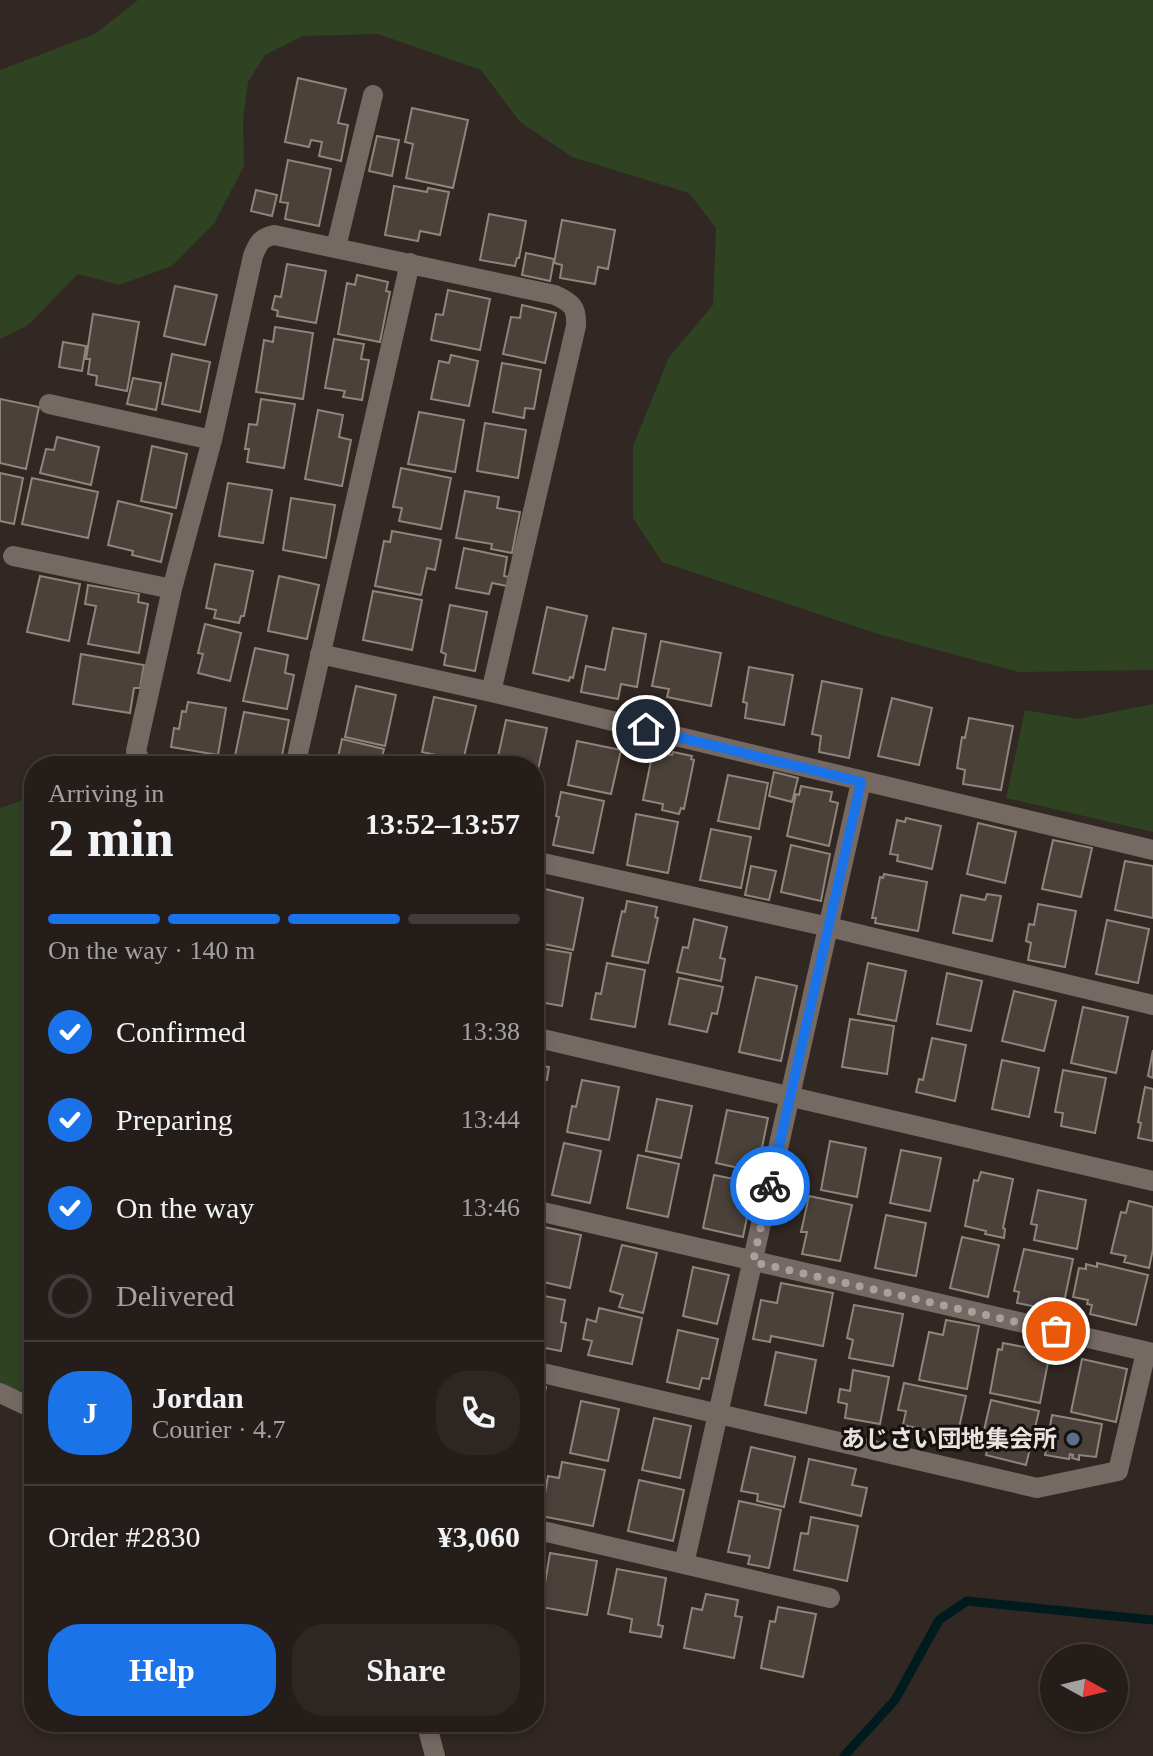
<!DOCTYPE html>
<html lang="en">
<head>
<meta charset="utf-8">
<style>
	body { margin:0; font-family:"Times New Roman","Noto Sans JP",serif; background:#2d2623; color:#f1f3f6; height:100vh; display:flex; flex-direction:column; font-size:30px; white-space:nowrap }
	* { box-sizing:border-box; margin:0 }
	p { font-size:26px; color:#a3a2a2 }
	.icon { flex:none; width:44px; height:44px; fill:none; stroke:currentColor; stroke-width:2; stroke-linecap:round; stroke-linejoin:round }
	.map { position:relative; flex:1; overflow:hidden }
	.sheet { position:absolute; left:24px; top:756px; width:520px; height:976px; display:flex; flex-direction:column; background:#251d1a; border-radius:32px; box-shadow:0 4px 12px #0003,0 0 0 2px #423b39 }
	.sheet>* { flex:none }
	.needle { width:52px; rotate:98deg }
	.buttons { position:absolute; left:1040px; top:1644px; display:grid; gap:16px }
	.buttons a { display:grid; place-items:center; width:88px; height:88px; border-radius:50%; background:#251d1a; box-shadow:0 4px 12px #0003,0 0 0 2px #423b39; font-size:40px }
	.pin { position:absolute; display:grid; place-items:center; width:68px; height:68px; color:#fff; margin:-34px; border:4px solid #fff; border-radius:50%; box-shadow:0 2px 8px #0007 }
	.courier { position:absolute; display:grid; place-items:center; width:80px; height:80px; margin:-40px; border:6px solid #1a73e8; border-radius:50%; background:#fff; color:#222; box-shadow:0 2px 10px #0007 }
	.summary em { font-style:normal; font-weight:800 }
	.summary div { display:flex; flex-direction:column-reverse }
	.summary { display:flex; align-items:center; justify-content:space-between; height:136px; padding:0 24px }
	h1 { font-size:52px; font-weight:800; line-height:60px }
	.bar { display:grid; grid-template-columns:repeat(4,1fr); gap:12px 8px; align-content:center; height:96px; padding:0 24px }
	.bar i { height:10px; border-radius:6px; background:#423b39 }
	.bar .active { background:#1a73e8 }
	.bar p { grid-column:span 4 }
	.line { display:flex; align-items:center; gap:20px; padding:0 24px; border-top:2px solid #423b39 }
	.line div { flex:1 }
	.round { display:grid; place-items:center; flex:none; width:84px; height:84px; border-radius:32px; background:#2d2623 }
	ol { padding:0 24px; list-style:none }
	li { display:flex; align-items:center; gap:24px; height:88px }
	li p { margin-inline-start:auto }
	li .icon { padding:8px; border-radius:50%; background:#1a73e8; color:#fff; stroke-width:4 }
	li:last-child { color:#a3a2a2 }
	li i { width:44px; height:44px; border:4px solid #423b39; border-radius:50% }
	.action { display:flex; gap:16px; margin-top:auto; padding:16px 24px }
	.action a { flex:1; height:92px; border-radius:32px; background:#1a73e8; color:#fff; font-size:32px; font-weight:800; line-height:92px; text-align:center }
	.action a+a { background:#2d2623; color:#f1f3f6 }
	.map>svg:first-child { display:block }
	.green { fill:#2f4322 }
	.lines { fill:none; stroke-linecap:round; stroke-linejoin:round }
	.stream { stroke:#001b1d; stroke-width:9 }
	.building { fill:#4a413a; stroke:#8f857c; stroke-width:2 }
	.minor { stroke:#756963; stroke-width:20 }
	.done { stroke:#a9a19d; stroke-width:8; stroke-dasharray:0 14.4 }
	.route { stroke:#1a73e8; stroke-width:10 }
	.service-dot { fill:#5c6f8a; stroke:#16110f; stroke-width:3 }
	.labels { text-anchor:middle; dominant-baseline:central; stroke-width:6; stroke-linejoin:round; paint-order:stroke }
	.poi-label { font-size:24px; font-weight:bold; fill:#e9e3df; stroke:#16110f; text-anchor:end }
</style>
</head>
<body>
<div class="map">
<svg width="1153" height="1756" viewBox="0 0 1153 1756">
	<rect width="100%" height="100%" fill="#312723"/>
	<path class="green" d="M138,0H1153V670L1019,672L878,634L662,562L633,518V446L669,357L713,305L716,228L689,193L572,157L520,122L481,70L378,34L303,36L265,55L248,82L243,119L244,166L214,224L172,266L119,285L78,274L27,326L0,339V70L95,34Z
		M1153,704V832L1006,798L1025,710L1078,719Z
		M30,798L34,800V1394L13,1389L0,1383V808Z"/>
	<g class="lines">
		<path class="stream" d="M844,1756L895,1700L939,1620L967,1601L1153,1620"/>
	</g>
	<path class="building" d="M298,78L346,89L338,123L348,125L341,161L319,156L322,142L311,140L309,147L285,142Z
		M412,108L468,120L453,188L406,178L413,144L405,142Z
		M377,136L399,140L392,176L369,171Z
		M288,160L331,169L319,226L285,219L288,203L280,202Z
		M394,186L427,192L428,188L449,192L440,235L420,231L418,241L385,235Z
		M256,190L277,195L272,216L251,211Z
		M489,214L526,221L519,258H517L515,266L480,260Z
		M562,220L615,230L608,269L598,267L595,284L560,278L562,265L554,263Z
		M526,253L554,259L550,281L522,275Z
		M287,264L326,271L316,323L277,316L278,311L272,309L275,296L281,297Z
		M357,275L388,282L386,291L390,292L380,342L338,334L347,283L355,285Z
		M175,286L217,295L205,345L164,336Z
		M448,290L490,299L480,350L431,340L436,314L443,315Z
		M522,305L556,313L545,363L503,354L511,317L520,318Z
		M93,314L139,322L127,391L96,385L97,376L88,374L90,359H86Z
		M275,327L313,333L303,399L256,392L264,340L273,342Z
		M334,339L364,344L361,359L369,360L362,400L343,397L345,391L325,388Z
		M63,342L86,346L82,371L59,367Z
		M172,354L210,362L200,412L162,404Z
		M451,355L478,361L469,406L431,399L439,361L449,363Z
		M502,363L541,370L534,409L525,408L524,418L493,412Z
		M133,378L161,383L156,410L127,404Z
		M0,399L39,407L26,469L0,463Z
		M261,399L295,404L284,468L247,462L249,449H245L249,424L257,425Z
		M318,410L343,415L339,437L351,440L342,486L305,479Z
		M419,412L464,420L455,472L408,464Z
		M485,423L526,430L518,478L477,471Z
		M57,437L99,447L91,485L40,473L46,449L54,450Z
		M152,446L187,454L176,508L141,501Z
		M401,468L451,478L441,529L399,521L402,508L393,507Z
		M0,473L23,478L14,524L0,521Z
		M32,478L98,492L88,538L22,524Z
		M228,483L272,490L263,543L219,536Z
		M465,491L499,497L497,508L520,512L512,553L491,549L492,544L456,538Z
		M291,498L335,505L326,558L283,550Z
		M118,501L172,514L161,562L132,555L133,551L108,545Z
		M392,531L441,540L435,570L427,568L421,595L375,586L384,541L390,542Z
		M464,548L507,557L504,576L509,577L507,586L492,583L489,594L456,588Z
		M215,564L253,571L244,616H241L239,623L214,618L216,610L206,608Z
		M40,576L80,584L69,641L27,632Z
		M279,576L319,585L307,639L268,631Z
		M88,585L139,594L138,602L148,604L139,653L88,644L96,606L85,604Z
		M373,591L422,600L412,650L363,640Z
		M450,605L487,612L475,671L444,665L446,654L441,652Z
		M547,607L587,616L573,678L570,677L569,681L533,673Z
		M205,624L241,633L230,681L198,673L203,654L198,653Z
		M613,628L646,634L637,687L621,684L618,699L581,692L586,666L605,670Z
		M661,641L721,653L711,706L667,697L669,689L652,686Z
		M255,648L288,655L285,673L294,675L287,709L243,701Z
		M81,654L144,665L140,688H134L130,713L73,704Z
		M749,667L793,675L784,725L745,718L747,703L743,702Z
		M822,681L862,689L849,758L819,752L821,736L812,734Z
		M356,686L396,695L385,746L345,737Z
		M434,697L476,706L463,761L422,752Z
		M892,698L932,708L919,765L878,756Z
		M188,702L226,708L218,755L171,747L174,728L179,729L182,711L186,712Z
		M244,712L289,720L280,766H233Z
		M969,718L1013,726L1001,790L963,784L965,770L957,768L962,737L965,738Z
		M506,720L547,728L538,770L534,769V766H519L497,761Z
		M342,739L384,749L380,766H336Z
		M577,741L621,750L611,794L568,785Z
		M653,751L672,755L673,752L692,756L691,759L694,760L684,809L681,808L679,814L662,810L663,804L643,800Z
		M399,756L448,766H397Z
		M774,772L798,778L792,802L769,796Z
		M728,775L768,783L759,829L718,821Z
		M801,786L832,792L830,801L838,803L829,846L787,836L796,794L799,795Z
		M561,792L604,801L593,853L553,845L559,817L556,816Z
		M636,814L678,822L668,873L627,865Z
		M906,818L941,826L932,869L897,861L898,855L890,854L897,820L905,822Z
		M978,823L1016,832L1005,883L967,874Z
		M711,829L751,837L741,888L700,880Z
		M1053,840L1092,848L1081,897L1042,889Z
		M791,845L830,854L821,901L781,892Z
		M1125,861L1153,866V918L1115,910Z
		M751,866L776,871L769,900L745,895Z
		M884,874L927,882L918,931L875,923L876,918H872L880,877L883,878Z
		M545,889L583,898L573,950L534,942V901L542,903Z
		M987,894L1001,896L992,941L953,933L961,895L985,900Z
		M627,901L657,907L655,917L658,918L648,963L612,956L622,911L625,912Z
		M1038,904L1076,911L1065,967L1028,960L1031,943L1026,941L1029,924L1034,925Z
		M694,919L727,927L720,958L725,959L721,981L677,972L683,947L688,948Z
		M1107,920L1149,929L1138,983L1096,974Z
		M534,947L571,953L562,1006L534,1001Z
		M607,963L645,970L635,1027L591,1019L596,993L601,994Z
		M868,963L906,971L896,1021L858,1014Z
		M947,973L982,981L971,1031L937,1024Z
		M756,977L797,986L781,1061L739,1052Z
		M679,978L723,987L717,1014L712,1013L707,1032L669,1024Z
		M1014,991L1056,1001L1044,1051L1002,1041Z
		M1083,1007L1128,1017L1116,1073L1071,1063Z
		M850,1019L894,1026L887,1074L842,1067Z
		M932,1038L966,1045L955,1101L916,1092L919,1079L923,1080Z
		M1153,1050V1078L1148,1076Z
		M1002,1060L1039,1068L1029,1117L992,1109Z
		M534,1064L549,1067L547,1080L541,1079L534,1121Z
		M1063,1070L1106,1078L1095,1133L1061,1126L1063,1113L1055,1112Z
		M582,1080L619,1087L609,1140L567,1132L572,1106L576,1107Z
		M1145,1087L1153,1089V1141L1138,1138L1141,1123L1138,1122Z
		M657,1099L692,1106L681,1158L646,1151Z
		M727,1110L768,1118L757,1172L716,1163Z
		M830,1141L866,1148L857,1197L821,1190Z
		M564,1143L601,1151L590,1203L552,1195Z
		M901,1150L941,1158L930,1211L890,1203Z
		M638,1155L679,1164L668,1217L627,1208Z
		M981,1172L1013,1179L1003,1228L1005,1229L1004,1238L985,1234L986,1231L965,1226L974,1180L978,1181Z
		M714,1175L754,1183L743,1237L703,1228Z
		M1038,1190L1086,1200L1077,1249L1034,1240L1037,1225L1031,1224Z
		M809,1196L852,1205L840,1261L802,1254L807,1232H801Z
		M1129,1201L1153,1207V1249L1149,1268L1124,1262L1126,1256L1111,1253L1121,1212L1126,1213Z
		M886,1215L926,1223L916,1276L875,1268Z
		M544,1227L581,1235L570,1288L534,1280Z
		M962,1237L999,1245L988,1297L950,1288Z
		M622,1245L657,1253L643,1313L619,1307L623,1295L610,1291Z
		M1024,1249L1073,1259L1062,1312L1017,1303L1019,1292L1014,1291Z
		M1097,1263L1148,1275L1136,1325L1090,1314L1092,1305L1087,1304L1088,1300L1073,1297L1079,1268L1086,1269V1264L1097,1267Z
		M693,1267L729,1275L717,1324L683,1316Z
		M781,1283L833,1293L823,1346L771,1336L770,1342L753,1339L761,1300L777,1303Z
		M534,1294L565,1300L561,1322L566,1323L561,1351L534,1346Z
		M854,1305L903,1314L893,1366L849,1358L853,1340L847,1338Z
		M599,1308L642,1318L632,1364L588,1355L592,1341L583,1339L587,1319L596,1322Z
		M946,1320L979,1326L967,1389L919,1380L929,1332L943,1335Z
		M678,1330L718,1339L709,1379L702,1378L699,1389L667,1382Z
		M1003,1343L1050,1352L1040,1403L990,1393L998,1349L1002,1350Z
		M776,1352L816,1360L806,1413L765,1405Z
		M1082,1359L1127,1369L1116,1422L1071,1412Z
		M853,1370L889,1377L880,1424L845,1418L847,1404L838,1402L840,1389L850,1391Z
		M904,1383L966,1396L957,1437L903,1425L906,1411L898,1410Z
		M534,1385L546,1387L535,1441L534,1440Z
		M991,1400L1039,1411L1026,1465L986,1455L990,1440L982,1439Z
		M581,1401L619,1409L608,1461L570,1453Z
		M1052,1415L1102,1424L1096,1457L1079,1455V1460L1072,1458L1073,1455L1070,1454L1069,1459L1045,1455Z
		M654,1418L691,1426L680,1478L642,1470Z
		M751,1447L795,1457L784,1507L757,1501L758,1494L741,1491Z
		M809,1459L856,1469L852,1485L867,1488L861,1516L800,1502Z
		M562,1462L605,1470L593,1526L541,1516L548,1476L559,1478Z
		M639,1480L684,1490L673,1541L628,1531Z
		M739,1501L781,1510L769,1568L748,1564L750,1556L728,1552Z
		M811,1517L858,1526L847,1581L794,1570L801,1533L808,1534Z
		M550,1553L597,1561L587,1615L541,1607Z
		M617,1569L666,1578L658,1625L663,1626L661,1637L630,1632L632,1619L608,1614Z
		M706,1594L738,1600L735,1616L742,1617L734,1658L684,1648L692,1608L702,1610Z
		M778,1607L816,1614L803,1677L761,1668L770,1621L775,1622Z"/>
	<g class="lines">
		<path class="minor" d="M336,247L373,95
			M49,404L212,440
			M13,556L172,589
			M320,654L491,692L1153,850
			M142,766L136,751L172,589L212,440L253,256C258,244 260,238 274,235L555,295C572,303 577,307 576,326L491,692
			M295,766L410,263
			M534,861L829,927L1153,1005
			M534,1037L1153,1181
			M534,1210L1153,1353
			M534,1371L1037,1488L1118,1471L1146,1352
			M0,1393L34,1409
			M534,1529L830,1598
			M684,1564L861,782
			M426,1722L435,1756"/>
	</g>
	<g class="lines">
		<path class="done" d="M770,1186L753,1262L1056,1331"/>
		<path class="route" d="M646,729L861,782L770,1186"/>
	</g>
	<circle class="service-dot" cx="1073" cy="1439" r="8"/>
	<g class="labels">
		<g class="poi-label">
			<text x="1057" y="1439">あじさい団地集会所</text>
		</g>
	</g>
</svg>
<div class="buttons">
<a><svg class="needle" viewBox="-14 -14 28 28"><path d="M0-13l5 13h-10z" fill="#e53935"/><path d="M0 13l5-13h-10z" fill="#a3a2a2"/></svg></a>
</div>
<div class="pin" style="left:1056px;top:1331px;background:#ea580c"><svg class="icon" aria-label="bag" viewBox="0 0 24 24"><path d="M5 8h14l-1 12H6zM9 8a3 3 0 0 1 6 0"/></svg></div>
<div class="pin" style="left:646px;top:729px;background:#1f2937"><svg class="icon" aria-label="home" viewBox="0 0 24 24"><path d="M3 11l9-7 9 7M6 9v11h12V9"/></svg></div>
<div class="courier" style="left:770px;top:1186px"><svg class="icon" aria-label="bike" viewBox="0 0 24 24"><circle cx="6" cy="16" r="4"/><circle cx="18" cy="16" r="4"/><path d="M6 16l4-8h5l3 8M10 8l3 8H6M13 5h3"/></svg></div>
<section class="sheet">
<div class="summary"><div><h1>2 min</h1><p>Arriving in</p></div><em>13:52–13:57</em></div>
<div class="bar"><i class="active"></i><i class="active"></i><i class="active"></i><i></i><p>On the way · 140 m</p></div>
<ol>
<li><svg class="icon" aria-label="check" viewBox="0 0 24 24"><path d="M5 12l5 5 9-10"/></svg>Confirmed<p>13:38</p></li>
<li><svg class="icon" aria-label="check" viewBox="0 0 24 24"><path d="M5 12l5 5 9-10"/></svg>Preparing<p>13:44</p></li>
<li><svg class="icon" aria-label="check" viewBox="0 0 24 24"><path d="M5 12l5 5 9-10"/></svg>On the way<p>13:46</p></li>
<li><i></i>Delivered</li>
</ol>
<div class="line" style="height:144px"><b class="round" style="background:#1a73e8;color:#fff">J</b><div><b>Jordan</b><p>Courier · 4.7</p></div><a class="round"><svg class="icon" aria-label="phone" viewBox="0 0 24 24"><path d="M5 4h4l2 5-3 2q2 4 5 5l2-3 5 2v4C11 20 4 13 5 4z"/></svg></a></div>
<div class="line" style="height:104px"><div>Order #2830</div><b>¥3,060</b></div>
<div class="action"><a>Help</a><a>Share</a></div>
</section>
</div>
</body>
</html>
